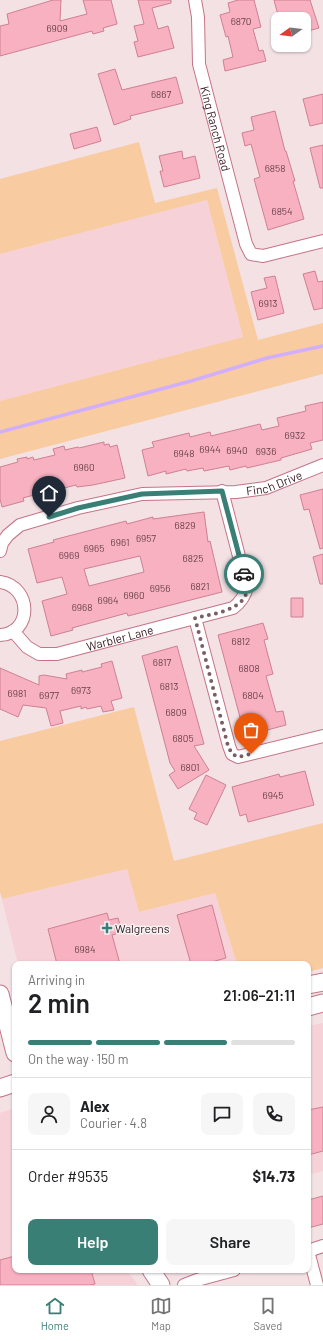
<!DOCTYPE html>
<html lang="en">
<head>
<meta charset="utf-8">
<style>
	body { margin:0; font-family:Barlow,sans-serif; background:#f6f6f6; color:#202124; height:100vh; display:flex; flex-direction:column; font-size:15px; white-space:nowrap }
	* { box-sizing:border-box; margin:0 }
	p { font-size:13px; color:#757577 }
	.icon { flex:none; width:22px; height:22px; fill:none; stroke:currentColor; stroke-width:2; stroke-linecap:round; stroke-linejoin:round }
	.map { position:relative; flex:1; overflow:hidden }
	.side { position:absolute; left:12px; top:961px; width:299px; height:312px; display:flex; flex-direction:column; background:#fff; border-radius:8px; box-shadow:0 1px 3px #0004 }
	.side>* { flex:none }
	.needle { width:26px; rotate:255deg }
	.tools { position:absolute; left:271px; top:12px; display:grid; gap:8px }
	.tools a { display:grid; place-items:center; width:40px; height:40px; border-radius:8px; background:#fff; box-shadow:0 1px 3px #0004; font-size:20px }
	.pin { position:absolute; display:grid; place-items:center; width:34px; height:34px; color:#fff; margin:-41px -17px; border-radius:50% 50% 50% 0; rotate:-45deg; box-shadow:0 0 4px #0007 }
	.pin .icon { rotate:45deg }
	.courier { position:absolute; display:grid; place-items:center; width:40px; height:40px; margin:-20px; border:3px solid #397f76; border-radius:50%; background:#fff; color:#222; box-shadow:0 1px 5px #0007 }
	.head em { font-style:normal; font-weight:600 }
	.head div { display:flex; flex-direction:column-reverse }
	.head { display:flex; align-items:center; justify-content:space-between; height:68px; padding:0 16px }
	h1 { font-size:26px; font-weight:600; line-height:30px }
	.bar { display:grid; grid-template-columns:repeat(4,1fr); gap:6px 4px; align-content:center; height:48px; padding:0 16px }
	.bar i { height:5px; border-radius:3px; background:#e0e0e0 }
	.bar .selected { background:#397f76 }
	.bar p { grid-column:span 4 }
	.line { display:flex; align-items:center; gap:10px; padding:0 16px; border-top:1px solid #e0e0e0 }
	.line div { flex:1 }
	.round { display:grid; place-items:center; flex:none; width:42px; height:42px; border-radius:8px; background:#f6f6f6 }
	.button { display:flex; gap:8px; margin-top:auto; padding:8px 16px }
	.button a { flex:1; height:46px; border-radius:8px; background:#397f76; color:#fff; font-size:16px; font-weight:600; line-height:46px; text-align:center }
	.button a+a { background:#f6f6f6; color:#202124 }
	.menu { display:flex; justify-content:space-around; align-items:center; height:56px; border-top:1px solid #e0e0e0; background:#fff; font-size:11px; color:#757577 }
	.menu a { display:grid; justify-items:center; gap:2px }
	.menu .selected { color:#397f76 }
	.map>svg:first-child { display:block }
	.built { fill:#f7d1d8 }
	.green { fill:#f8cba1 }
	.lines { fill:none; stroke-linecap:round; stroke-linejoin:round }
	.stream { stroke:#d2affd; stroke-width:3.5 }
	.building { fill:#f7b1c1; stroke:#d08093; fill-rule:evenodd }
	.street-casing { stroke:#c47488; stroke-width:14 }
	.secondary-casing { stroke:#c47488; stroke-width:19 }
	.street { stroke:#fff; stroke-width:12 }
	.secondary { stroke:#fff; stroke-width:17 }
	.done { stroke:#795f65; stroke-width:4; stroke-dasharray:0 7.2 }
	.route { stroke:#397f76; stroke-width:5 }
	.poi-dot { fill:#397f76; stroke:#f3f3f3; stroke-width:1.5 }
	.labels { text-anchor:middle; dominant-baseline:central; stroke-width:3; stroke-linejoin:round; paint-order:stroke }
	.number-label { font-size:10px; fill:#683f49 }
	.street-label { font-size:12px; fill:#381921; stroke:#f3f3f3 }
	.poi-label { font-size:12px; fill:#381921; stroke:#f3f3f3; text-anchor:start }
</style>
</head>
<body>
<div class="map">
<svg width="323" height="1285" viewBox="0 0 323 1285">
	<rect width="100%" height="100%" fill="#f3e1e4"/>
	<path class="built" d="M207,200L243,337L0,401V254Z
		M127,869L139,912L215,893L237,964H18L2,899Z
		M323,1023V1171L308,1175V1026Z
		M12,1109L15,1117V1270H126L136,1282L137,1285H0V1113Z"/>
	<path class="green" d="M139,142L155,203L217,188L258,340L323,323V374L0,459V401L243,337L207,200L0,254V179Z
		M134,707L174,861L323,823V968L308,972V964H237L215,893L139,912L127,869L2,899L0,892V741Z"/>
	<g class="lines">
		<path class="stream" d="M0,432L191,381L267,358L323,346"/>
	</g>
	<path class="building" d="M53,0H61L60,21L87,14L83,0H111L117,24L103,28L104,31L93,34L92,31L0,56V26L9,24L7,14Z
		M138,0H171V3L152,8L158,29L168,26L174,48L138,57L134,42L138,41L134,26L144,24Z
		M238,0H254L261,27L253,29L259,51L263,50L266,61L225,71L223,60L233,57L228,36L226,37L220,15L230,12L228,3Z
		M274,0H310L319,28L304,32V19H279Z
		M115,69L122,90L176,77L183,103L130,116L131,119L114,125L98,74Z
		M323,94V123L310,126L303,99Z
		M275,111L285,151H286L295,181H293L304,219L268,230L254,179L260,177L251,144L245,146L242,133L254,130L251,117Z
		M97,127L101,141L74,149L70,134Z
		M323,145V188H320L310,148Z
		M182,151L183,159L195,156L200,178L164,187L160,171H163L159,156Z
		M315,271L318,282L323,281V308L314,310L303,274Z
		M275,276L284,313L258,320L251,292L267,288L264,278Z
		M323,402V440L310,443L312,449L281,458V460L247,468L246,466L230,470L229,466L204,471L203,468L187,471L186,469L166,474V471L148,476L142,450L154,447L152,442L189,433L190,437L210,432L211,436L260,424L262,430L279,426L277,418L306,411L305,406Z
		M104,442V445L109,444L110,447L117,445L125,478L93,485L77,487L76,485L52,491V490L23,498L24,501L2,507L0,499V467L18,462L17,459L27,457V459L33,457L34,460L55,455L53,449L64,446L65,450L78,447L79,448Z
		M323,489V548L320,549L309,509L304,510L300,495Z
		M204,512L208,542L210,541L222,592L128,616L127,613L72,628L73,630L51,636L42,601L67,594L62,577L37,583L28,549L54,542L53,540L126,521L127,524L153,517V519ZM140,556L144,572L89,586L84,569Z
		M323,554V584H320L313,557Z
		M291,598H303V617H291Z
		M263,623L268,639L264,640L273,674L266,676L276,712L283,711L286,725L245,736L218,635Z
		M177,646L204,744L194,746L209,770L178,789L169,775L175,771L170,763L142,656Z
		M112,661L122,698L111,701L114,710L103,712L101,706L87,709L86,707L81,709V706L60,711L63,723L51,726L46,708L23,705L18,717L0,709V668L39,685V676L44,675L67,679L66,674L82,670V672L102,667L101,664Z
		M305,771L314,805L248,822L246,814L240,816L232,787L279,774L280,777Z
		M206,775L226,785L207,825L194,819L197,813L189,809Z
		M212,905L226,958L204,964H191L177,915Z
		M107,913L109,920L118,918L122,932L112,935L120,964H57L48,929Z
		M323,1107V1151L308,1155V1110Z
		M323,1196V1224L308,1228V1200Z
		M15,1256V1270H91L95,1284L90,1285H0V1260Z"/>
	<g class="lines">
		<g class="street-casing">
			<g id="street">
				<path id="s1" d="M195,0L198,17L199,64L246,244L251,254L263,256L323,241"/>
				<path id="s2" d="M0,551L2,543L8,535L20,525L78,508L142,494L236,492L266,488L323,465"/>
				<path d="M0,582C33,587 32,634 0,635"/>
				<path d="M195,618L229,746L232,754L238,757L323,736"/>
				<path id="s3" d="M13,631L27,647L39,654H57L233,608C241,602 245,596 247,587L222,491"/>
				<path d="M308,1251L317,1285"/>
				<path d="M308,1251L323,1246"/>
				<path d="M184,1285L197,1280L234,1270"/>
			</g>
		</g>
		<g class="secondary-casing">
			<path id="secondary" d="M308,985L323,982
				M0,994L15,1053
				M308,1007L323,1003
				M0,1088L15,1083
				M151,1270L161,1285"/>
		</g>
		<use href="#street" class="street"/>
		<use href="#secondary" class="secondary"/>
	</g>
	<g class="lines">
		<path class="done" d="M244,574C245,578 247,583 247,587C248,610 212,614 195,618L228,746L232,754L238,757L251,754"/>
		<path class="route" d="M49,517L78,508L142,494L222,491L244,574"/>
	</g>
	<path class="poi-dot" d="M105 922h4v4h4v4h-4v4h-4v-4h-4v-4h4z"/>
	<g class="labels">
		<g class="number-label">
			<text x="241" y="21">6870</text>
			<text x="57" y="28">6909</text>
			<text x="161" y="94">6867</text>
			<text x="275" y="168">6858</text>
			<text x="282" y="211">6854</text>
			<text x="268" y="303">6913</text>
			<text x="295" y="435">6932</text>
			<text x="210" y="449">6944</text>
			<text x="237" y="450">6940</text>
			<text x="266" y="451">6936</text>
			<text x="184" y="453">6948</text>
			<text x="84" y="467">6960</text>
			<text x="185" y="525">6829</text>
			<text x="146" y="538">6957</text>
			<text x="120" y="542">6961</text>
			<text x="94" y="548">6965</text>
			<text x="69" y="555">6969</text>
			<text x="193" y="558">6825</text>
			<text x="200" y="586">6821</text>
			<text x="160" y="588">6956</text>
			<text x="134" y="595">6960</text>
			<text x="108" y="600">6964</text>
			<text x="82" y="607">6968</text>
			<text x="241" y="641">6812</text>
			<text x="162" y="662">6817</text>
			<text x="249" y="668">6808</text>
			<text x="169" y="686">6813</text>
			<text x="81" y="690">6973</text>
			<text x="17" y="693">6981</text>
			<text x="49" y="695">6977</text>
			<text x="253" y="695">6804</text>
			<text x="176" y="712">6809</text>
			<text x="183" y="738">6805</text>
			<text x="190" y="767">6801</text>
			<text x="273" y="795">6945</text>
			<text x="85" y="949">6984</text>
		</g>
		<g class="street-label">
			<text stroke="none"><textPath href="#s1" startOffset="131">King Ranch Road</textPath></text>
			<text stroke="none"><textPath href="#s2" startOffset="293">Finch Drive</textPath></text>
			<text stroke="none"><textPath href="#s3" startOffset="118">Warbler Lane</textPath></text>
		</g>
		<g class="poi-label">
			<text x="115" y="928">Walgreens</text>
		</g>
	</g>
</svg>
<div class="tools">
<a><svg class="needle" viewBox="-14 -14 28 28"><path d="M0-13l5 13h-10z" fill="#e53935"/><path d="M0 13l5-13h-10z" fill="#757577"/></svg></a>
</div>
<div class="pin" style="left:251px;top:754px;background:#ea580c"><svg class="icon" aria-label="bag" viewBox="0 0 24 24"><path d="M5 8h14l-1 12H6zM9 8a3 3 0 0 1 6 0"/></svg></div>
<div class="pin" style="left:49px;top:517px;background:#1f2937"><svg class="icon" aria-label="home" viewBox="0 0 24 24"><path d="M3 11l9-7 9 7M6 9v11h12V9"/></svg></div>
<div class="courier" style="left:244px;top:574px"><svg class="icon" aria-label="car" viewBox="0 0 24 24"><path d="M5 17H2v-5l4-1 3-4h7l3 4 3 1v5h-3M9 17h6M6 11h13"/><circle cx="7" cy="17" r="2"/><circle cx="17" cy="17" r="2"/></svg></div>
<section class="side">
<div class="head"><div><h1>2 min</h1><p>Arriving in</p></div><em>21:06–21:11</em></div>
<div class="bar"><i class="selected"></i><i class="selected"></i><i class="selected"></i><i></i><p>On the way · 150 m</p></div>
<div class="line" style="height:72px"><a class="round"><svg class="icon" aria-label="person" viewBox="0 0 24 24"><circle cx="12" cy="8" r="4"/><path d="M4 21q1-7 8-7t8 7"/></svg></a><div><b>Alex</b><p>Courier · 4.8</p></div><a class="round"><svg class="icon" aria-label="chat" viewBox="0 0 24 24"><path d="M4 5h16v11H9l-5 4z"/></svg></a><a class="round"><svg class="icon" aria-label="phone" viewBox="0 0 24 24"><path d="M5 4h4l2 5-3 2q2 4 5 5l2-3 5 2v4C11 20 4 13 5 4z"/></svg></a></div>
<div class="line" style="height:52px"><div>Order #9535</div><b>$14.73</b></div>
<div class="button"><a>Help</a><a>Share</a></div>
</section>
</div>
<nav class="menu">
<a class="selected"><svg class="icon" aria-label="home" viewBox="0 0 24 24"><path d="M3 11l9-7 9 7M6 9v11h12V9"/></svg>Home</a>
<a><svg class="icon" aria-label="map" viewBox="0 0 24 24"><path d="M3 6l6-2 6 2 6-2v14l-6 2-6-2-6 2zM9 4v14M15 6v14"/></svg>Map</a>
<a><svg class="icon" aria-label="saved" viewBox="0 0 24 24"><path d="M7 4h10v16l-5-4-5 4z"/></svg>Saved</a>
</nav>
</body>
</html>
